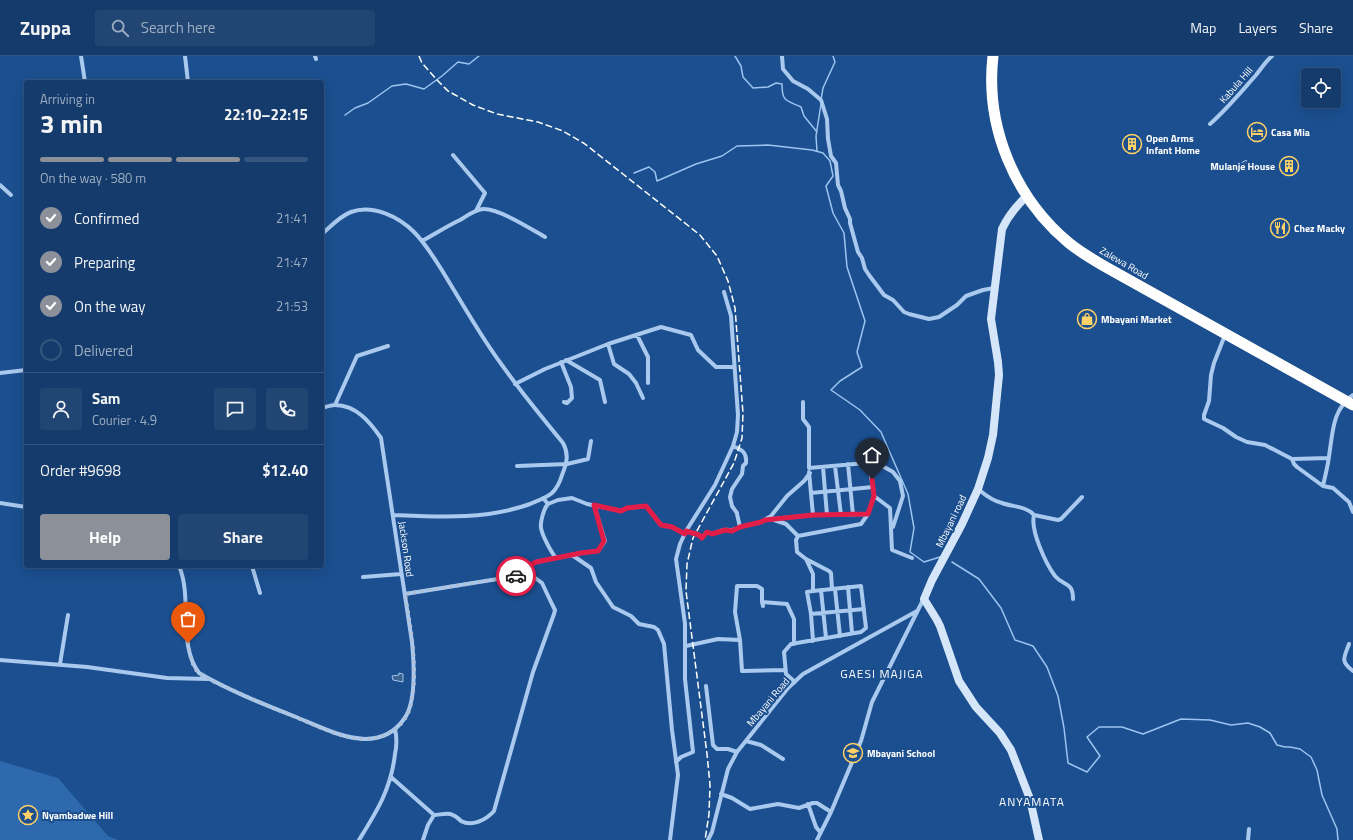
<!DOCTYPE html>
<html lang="en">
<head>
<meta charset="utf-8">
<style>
	body { margin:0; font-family:"Titillium Web",sans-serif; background:#214673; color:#f1f3f6; height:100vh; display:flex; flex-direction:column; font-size:15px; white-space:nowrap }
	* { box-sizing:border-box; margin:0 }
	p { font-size:13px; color:#9dadc1 }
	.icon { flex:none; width:22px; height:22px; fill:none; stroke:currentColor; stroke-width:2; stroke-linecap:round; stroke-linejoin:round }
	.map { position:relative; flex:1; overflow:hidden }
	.details { position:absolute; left:24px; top:24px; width:300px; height:488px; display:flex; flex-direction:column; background:#143b6b; border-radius:4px; box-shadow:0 4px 16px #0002,0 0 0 1px #33557e }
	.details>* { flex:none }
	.controls { position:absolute; left:1301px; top:12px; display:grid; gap:8px }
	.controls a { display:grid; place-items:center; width:40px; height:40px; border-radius:4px; background:#143b6b; box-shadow:0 4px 16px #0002,0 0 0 1px #33557e; font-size:20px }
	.pin { position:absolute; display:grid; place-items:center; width:34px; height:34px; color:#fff; margin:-41px -17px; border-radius:50% 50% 50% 0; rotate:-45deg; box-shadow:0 0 4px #0007 }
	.pin .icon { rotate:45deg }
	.courier { position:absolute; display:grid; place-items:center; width:40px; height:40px; margin:-20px; border:3px solid #e11d48; border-radius:50%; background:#fff; color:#222; box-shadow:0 1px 5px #0007 }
	.summary em { font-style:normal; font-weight:700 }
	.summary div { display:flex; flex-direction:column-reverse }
	.summary { display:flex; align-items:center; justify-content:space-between; height:68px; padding:0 16px }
	h1 { font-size:26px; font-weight:700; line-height:30px }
	.bar { display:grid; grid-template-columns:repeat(4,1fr); gap:6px 4px; align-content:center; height:48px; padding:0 16px }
	.bar i { height:5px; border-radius:3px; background:#33557e }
	.bar .active { background:#8c9099 }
	.bar p { grid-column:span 4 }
	.line { display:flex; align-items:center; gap:10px; padding:0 16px; border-top:1px solid #33557e }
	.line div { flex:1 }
	.round { display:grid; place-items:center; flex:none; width:42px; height:42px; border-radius:4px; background:#214673 }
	ol { padding:0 16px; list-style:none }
	li { display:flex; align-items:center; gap:12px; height:44px }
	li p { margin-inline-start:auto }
	li .icon { padding:4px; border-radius:50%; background:#8c9099; color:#fff; stroke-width:4 }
	li:last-child { color:#9dadc1 }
	li i { width:22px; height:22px; border:2px solid #33557e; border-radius:50% }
	.primary-button { display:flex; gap:8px; margin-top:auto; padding:8px 16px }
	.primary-button a { flex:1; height:46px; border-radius:4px; background:#8c9099; color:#fff; font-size:16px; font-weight:700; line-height:46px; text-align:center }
	.primary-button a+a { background:#214673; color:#f1f3f6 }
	header { display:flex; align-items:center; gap:24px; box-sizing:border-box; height:56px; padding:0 20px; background:#143b6b; border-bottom:1px solid #33557e }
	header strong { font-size:19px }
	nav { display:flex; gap:22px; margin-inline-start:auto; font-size:14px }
	.search { width:280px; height:36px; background:#214673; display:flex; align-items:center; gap:10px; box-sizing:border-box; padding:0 14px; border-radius:4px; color:#9dadc1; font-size:15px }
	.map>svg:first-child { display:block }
	.green { fill:#2e69ad }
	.water { fill:#3c6290; stroke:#9cc4f0 }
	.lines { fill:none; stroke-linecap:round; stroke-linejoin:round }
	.stream { stroke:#9cc4f0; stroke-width:1.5 }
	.street { stroke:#a9c9ee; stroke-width:4 }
	.secondary { stroke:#d6e6fa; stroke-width:8 }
	.highway { stroke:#fff; stroke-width:11 }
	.rail { stroke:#fff; stroke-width:1.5; stroke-dasharray:7 3; stroke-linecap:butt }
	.done { stroke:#afc1d8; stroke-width:4; stroke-dasharray:0 7.2 }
	.route { stroke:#e11d48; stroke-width:5 }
	.labels { text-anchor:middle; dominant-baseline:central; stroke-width:4; stroke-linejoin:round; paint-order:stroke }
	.street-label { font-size:10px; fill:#fff; stroke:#1b4f8f }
	.poi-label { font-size:10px; font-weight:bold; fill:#fff; stroke:#1b4f8f; text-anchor:start }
	.quarter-label { font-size:12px; letter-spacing:1px; fill:#fff; stroke:#1b4f8f }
</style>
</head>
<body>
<header>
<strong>Zuppa</strong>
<div class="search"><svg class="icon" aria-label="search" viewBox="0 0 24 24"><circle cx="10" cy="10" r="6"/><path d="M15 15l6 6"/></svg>Search here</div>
<nav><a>Map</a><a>Layers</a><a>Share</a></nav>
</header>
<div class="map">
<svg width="1353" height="784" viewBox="0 0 1353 784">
	<rect width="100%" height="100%" fill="#1b4f8f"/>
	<path class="green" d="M0,705L58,722L108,780L118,784H0Z"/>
	<path class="water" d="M1246,104L1252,111L1247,115L1241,107Z
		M399,617L403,618V626L393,624L392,620L399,619Z"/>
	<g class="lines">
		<path class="stream" d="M735,0L741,10L743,21L753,32L768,31L776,27L782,28C782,46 786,44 801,51L804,60L817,76
			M821,44L823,32L835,6L833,0
			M345,59L355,52L368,47L392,30L406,28L424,33L442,20L458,6L469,8L479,0
			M817,95L816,80L821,48
			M634,117L649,111L655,116L657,125L696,108L722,100L737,90L768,89L812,94L823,97L830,105L833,120L826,130L833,157L844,177L847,211L865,265L857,296L862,311L840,325L831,334L860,354L881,376L908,438L914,472L910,496L924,506L940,501
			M952,506L979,523L1001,552L1015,584L1033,590L1047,611L1058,640L1064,672L1068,707L1087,716L1100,700L1087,681L1099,671H1122L1143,678L1181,663L1210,664L1231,669L1248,667L1260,671L1270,677L1277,689L1285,691H1290L1300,693L1311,701L1317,714L1322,739L1337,773L1338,784"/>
		<path class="street" d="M81,0L85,26
			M185,0L188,26
			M315,0L316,3
			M782,0L783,13L793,25L808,33L821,44L827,63L828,83L831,100L836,107L838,129L841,135L845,152L850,163V167L858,196L862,202L865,213L869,219L884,239L893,244L904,256L909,258L929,263L939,261L957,249L966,240L983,234L994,232
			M1210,68C1227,53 1241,36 1256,19C1261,13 1265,6 1272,0
			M453,99L485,137L476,155
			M0,129L11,139
			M322,178C331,170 340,160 351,156C373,148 399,161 414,176C426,188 434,202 443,216C457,239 471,263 486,286C509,321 536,354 563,387C569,398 567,407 562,419C560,426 557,432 552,437C546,442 537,445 530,448C486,464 439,461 393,459
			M422,185C435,178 447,170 460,164C467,160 474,154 483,153C498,152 531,173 545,181
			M637,279L648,301V327
			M1225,279L1214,307L1211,319L1209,345L1204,359V363L1223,372L1236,381L1247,386L1265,389L1292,403L1329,402
			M608,288L614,308L629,318L636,327L643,342
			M566,304L600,324L605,346
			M561,306L571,331L572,342L567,347L564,346
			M0,317L26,314
			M515,328L545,313L608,288L661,271L691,279L698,294L716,311H734
			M803,346V363L809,371V412L866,407L870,414L874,440L890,452L892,494L912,502
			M335,349L357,300L388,290
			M733,390C742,394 747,396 746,407L743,410L742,418L732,433L730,441L732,450L737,457V458L740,471L761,466L771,460L787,440L804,425L810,417
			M1292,403L1294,408L1297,411L1323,430L1333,432L1349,446L1353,456
			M866,407H877L893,416L900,425L903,440L893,471
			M848,408L853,459
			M517,410L567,408L588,403L591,385
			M835,410L841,459
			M823,411L827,459
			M809,416L813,459L868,458L874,440
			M1323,430C1325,420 1328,410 1329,400C1333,376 1332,354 1353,339
			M978,433C985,439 993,445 1002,447C1013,451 1026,450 1034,459C1030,474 1046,508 1055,520C1064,531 1073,525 1073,543
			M811,437L873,431
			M543,442L548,448L558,444L572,442L587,448L621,455L627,452L646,450L661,469L672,471L685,478
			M0,447L26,451
			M548,448C544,452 540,466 541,472C542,479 551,496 556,502
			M1034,459L1058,464L1061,463L1082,441
			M773,463L813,459
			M774,464L786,468L798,480
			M686,475L699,479L702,482L707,476C714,480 717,475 724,474C732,473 732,476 740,471
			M572,499L591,512L596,526L613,551L631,560L639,568L654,571L658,574L664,588L672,674L678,719L670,784
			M179,510C193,542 177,588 199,617C230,635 263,648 296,661C318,670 341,682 365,683C381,683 395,676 404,663C417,646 414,607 412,586L381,382C370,366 356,349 335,349C331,349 326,351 322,352
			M252,510L260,537
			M522,519L529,510L536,506L581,497L598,495L605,485L594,449
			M363,521L401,518
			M848,531L852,577
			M832,533L831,517L829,515L806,503L797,496L796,484L798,480L861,468L868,458
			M835,533L840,580
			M821,534L826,582
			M405,538L522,519L534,521L542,527L551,546L555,554L554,558L533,616L494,755C486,764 472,771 461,765C458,762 455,759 450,758C445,757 439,759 434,759L428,769L423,784
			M762,546V533L757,530H737L735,556L740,584L742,615L785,614
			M763,550L762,546L787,548L794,563V588
			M811,558L864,553
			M813,585L811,558L807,536L813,535
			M1349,588C1344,602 1340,605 1353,615
			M686,590L718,583L740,584
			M0,604L87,611L167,622L208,623
			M60,608L68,559
			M795,626L786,618L784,596L791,588L861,576L866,572L861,530L813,535V518L806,503
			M706,630L713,689L717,693H728L737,696
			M746,685L761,689L783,703
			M676,706L681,701L693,696L685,623V568L676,503L680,488L686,475L715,429L733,390L737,376L738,359L731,260L724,236
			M391,721L434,759
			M721,738L732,742L750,753L778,748L799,752L813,747H817L831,756
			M808,748L816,771L820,776
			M359,784C377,755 391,733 395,698C397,689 397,682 395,673
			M708,784L712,776L728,713L737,696L788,632L803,618L917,555
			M817,784L831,756L861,685L872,646L923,544
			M1248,784L1249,773"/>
		<path class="secondary" d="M1027,140C1016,150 1008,160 1002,173L991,263L998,306L999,319L993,379L988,402L978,433L962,468L932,524L924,543L937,564L940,570L959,625L976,651L1000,677L1011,694L1030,743L1039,784"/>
		<path class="highway" d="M993,0C985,70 1014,141 1069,187C1080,196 1092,203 1104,210L1353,349"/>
		<path class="rail" d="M419,0L422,7L436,23L448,35L473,49L497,58L538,66L563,75L585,88L700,179L717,200L728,225L735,252L743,357L742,382L734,407L693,482L687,508L686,535L707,698L710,729L709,758L705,784"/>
	</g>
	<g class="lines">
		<path class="done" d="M188,587C190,598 191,611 200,618C207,623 216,627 224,630C247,641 270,651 293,660C316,669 341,683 365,683C383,683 402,673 409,655C420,622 411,572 405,538L516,520"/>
		<path class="route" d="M516,520L522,519L529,510L536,506L581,497L598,495L604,485L594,449L621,455L627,452L646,450L661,469L672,471L685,478L686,475L699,479L702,482L707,476L712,478L725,474L732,475L740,471L761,466L765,464L813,459L868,458L874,440L872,423"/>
	</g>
	<defs>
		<g id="hotel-ring" transform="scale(1)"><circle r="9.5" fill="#1b4f8f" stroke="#ffd166" stroke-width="1.5"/><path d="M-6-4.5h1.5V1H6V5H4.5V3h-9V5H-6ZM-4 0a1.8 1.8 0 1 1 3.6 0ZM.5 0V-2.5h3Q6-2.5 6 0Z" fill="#ffd166"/></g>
		<g id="building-ring" transform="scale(1)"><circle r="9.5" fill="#1b4f8f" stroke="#ffd166" stroke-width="1.5"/><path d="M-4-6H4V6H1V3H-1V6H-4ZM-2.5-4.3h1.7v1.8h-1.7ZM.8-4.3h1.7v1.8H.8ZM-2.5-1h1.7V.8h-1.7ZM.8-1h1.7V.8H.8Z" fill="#ffd166"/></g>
		<g id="restaurant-ring" transform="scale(1)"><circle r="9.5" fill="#1b4f8f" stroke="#ffd166" stroke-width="1.5"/><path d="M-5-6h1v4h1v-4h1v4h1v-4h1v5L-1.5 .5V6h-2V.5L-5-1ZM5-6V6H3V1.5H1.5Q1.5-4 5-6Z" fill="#ffd166"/></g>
		<g id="shop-ring" transform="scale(1)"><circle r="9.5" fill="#1b4f8f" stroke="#ffd166" stroke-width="1.5"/><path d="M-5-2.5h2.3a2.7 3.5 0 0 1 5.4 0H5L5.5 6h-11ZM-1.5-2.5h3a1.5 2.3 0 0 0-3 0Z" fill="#ffd166"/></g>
		<g id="school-ring" transform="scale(1)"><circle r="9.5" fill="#1b4f8f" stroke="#ffd166" stroke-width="1.5"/><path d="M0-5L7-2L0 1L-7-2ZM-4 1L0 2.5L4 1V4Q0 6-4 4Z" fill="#ffd166"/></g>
		<g id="sight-ring" transform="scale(1)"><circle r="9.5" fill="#1b4f8f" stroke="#ffd166" stroke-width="1.5"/><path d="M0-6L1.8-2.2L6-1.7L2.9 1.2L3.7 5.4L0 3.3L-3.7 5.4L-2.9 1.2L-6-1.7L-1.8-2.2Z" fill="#ffd166"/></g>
	</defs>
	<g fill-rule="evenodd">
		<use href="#hotel-ring" x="1257" y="76"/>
		<use href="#building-ring" x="1132" y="88"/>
		<use href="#building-ring" x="1289" y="110"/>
		<use href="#restaurant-ring" x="1280" y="172"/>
		<use href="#shop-ring" x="1087" y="263"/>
		<use href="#school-ring" x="853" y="697"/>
		<use href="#sight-ring" x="28" y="759"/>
	</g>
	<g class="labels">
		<g class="street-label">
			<text transform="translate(1236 29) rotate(-49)">Kabula Hill</text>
			<text transform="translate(1124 207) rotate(30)">Zalewa Road</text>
			<text transform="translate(951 465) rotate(-64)">Mbayani road</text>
			<text transform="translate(406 493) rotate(82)">Jackson Road</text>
			<text transform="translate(768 646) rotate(-50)">Mbayani Road</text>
		</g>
		<g class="poi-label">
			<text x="1271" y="76">Casa Mia</text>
			<text x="1146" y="82">Open Arms<tspan x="1146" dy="12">Infant Home</tspan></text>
			<text x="1275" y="110" text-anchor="end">Mulanje House</text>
			<text x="1294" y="172">Chez Macky</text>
			<text x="1101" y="263">Mbayani Market</text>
			<text x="867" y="697">Mbayani School</text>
			<text x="42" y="759">Nyambadwe Hill</text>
		</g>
		<g class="quarter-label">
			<text x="882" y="617">GAESI MAJIGA</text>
			<text x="1032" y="745">ANYAMATA</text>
		</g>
	</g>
</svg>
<div class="controls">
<a><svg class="icon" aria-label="locate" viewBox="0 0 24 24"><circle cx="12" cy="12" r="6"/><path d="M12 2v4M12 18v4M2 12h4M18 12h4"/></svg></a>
</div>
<div class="pin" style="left:188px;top:587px;background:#ea580c"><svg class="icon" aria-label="bag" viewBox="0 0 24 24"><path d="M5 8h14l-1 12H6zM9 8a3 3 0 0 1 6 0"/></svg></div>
<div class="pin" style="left:872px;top:423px;background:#1f2937"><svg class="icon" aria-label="home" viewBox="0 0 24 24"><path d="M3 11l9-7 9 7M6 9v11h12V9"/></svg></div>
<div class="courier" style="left:516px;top:520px"><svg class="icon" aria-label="car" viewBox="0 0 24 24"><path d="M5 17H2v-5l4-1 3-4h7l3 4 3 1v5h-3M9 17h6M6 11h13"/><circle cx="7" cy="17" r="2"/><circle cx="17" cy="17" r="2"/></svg></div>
<section class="details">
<div class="summary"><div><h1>3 min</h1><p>Arriving in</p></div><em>22:10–22:15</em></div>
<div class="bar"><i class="active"></i><i class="active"></i><i class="active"></i><i></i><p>On the way · 580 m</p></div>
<ol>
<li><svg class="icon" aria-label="check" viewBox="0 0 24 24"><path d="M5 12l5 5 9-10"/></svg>Confirmed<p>21:41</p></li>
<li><svg class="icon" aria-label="check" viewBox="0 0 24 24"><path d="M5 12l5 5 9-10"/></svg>Preparing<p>21:47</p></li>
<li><svg class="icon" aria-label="check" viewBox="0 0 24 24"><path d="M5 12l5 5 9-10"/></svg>On the way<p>21:53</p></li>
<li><i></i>Delivered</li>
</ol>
<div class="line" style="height:72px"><a class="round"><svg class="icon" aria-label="person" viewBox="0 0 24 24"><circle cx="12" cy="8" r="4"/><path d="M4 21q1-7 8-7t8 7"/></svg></a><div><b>Sam</b><p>Courier · 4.9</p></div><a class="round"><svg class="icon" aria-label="chat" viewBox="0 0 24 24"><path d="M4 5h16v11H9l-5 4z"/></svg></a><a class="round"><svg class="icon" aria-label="phone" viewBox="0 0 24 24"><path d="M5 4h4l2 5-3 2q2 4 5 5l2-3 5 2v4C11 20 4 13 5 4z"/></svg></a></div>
<div class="line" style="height:52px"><div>Order #9698</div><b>$12.40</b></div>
<div class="primary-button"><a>Help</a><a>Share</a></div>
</section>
</div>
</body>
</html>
